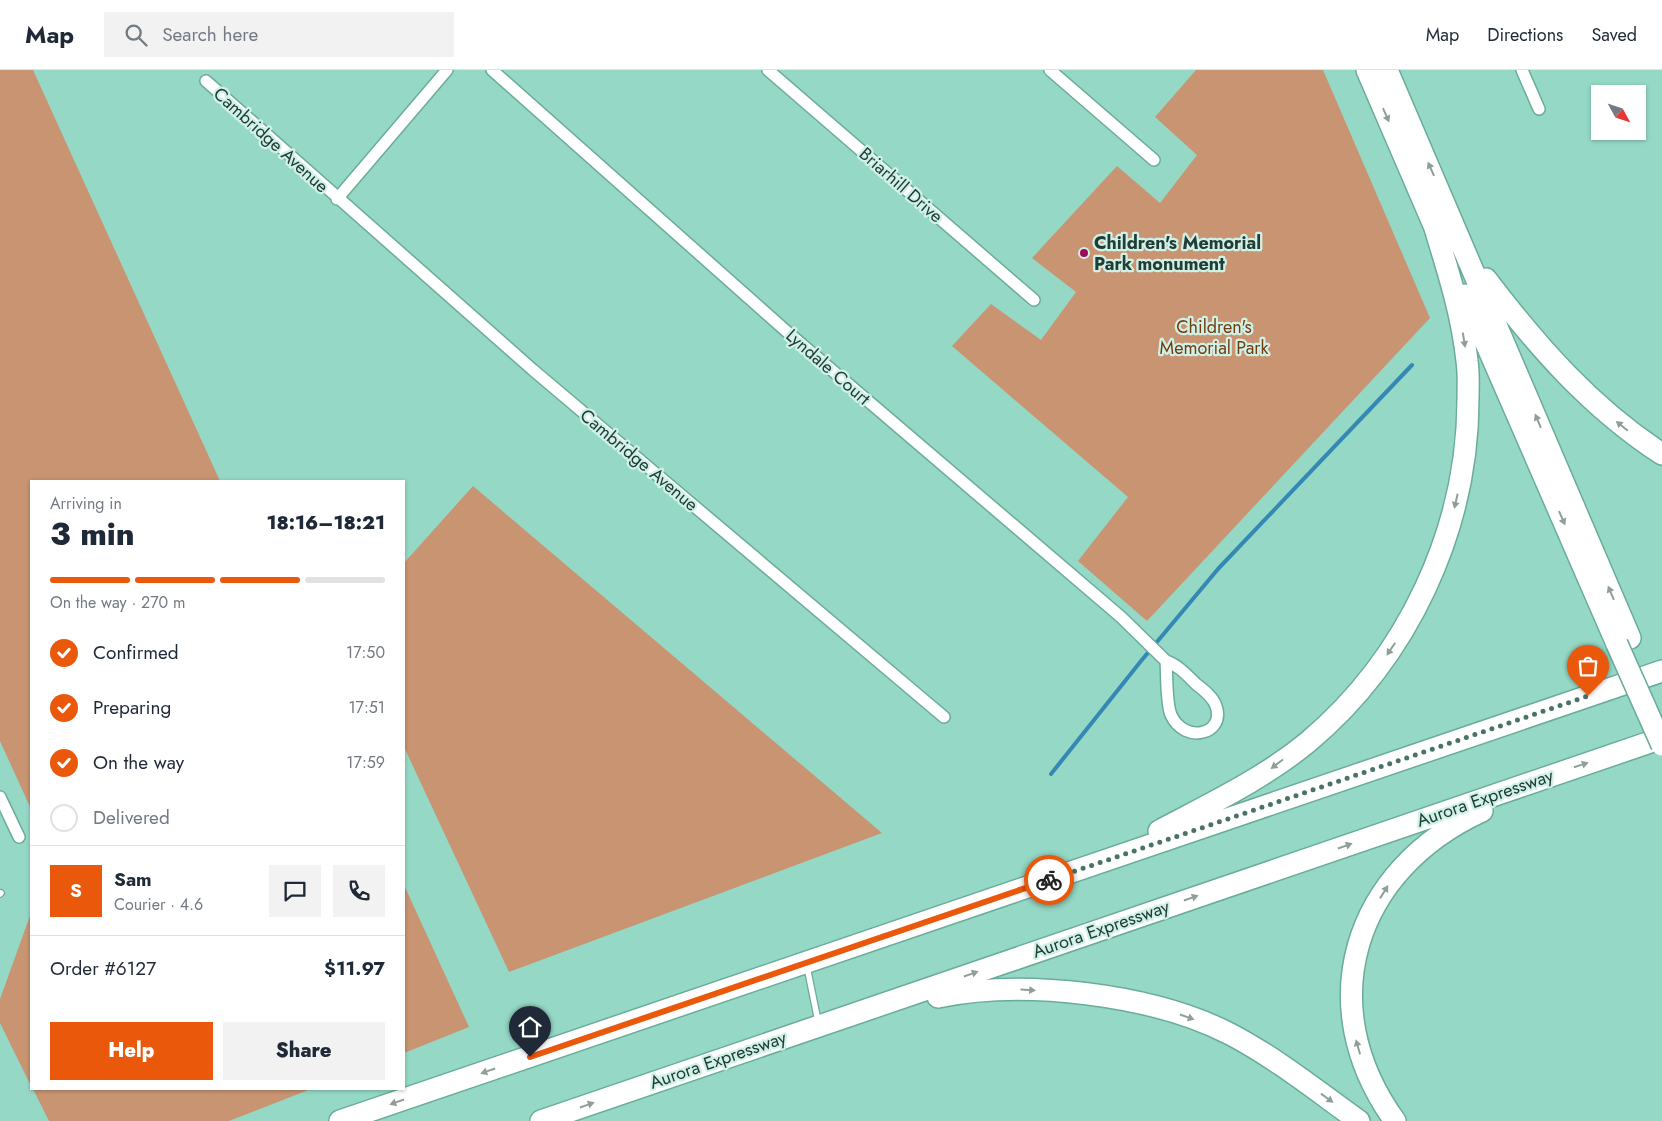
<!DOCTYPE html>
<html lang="en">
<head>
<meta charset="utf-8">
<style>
	body { margin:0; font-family:Jost,sans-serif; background:#f2f2f3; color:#1f2937; height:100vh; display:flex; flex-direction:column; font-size:19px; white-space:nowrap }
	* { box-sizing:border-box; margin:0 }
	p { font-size:16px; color:#747a83 }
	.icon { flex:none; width:28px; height:28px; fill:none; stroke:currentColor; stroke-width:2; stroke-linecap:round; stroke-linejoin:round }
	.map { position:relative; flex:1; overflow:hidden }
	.details { position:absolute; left:30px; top:410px; width:375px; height:610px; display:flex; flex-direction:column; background:#fff; border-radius:0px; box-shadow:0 1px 4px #0004 }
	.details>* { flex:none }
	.needle { width:32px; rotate:130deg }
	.fabs { position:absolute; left:1591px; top:15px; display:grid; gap:10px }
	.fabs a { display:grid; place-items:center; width:55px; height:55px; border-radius:0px; background:#fff; box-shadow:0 1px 4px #0004; font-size:25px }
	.pin { position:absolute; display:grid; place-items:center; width:42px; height:42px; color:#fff; margin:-51px -21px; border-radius:50% 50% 50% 0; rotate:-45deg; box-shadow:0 0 5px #0007 }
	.pin .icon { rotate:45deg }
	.courier { position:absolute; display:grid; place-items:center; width:50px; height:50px; margin:-25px; border:4px solid #ea580c; border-radius:50%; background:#fff; color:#222; box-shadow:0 1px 6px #0007 }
	.headline em { font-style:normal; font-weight:800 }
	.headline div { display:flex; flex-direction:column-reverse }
	.headline { display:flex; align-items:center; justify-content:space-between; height:85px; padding:0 20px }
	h1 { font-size:32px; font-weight:800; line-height:38px }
	.bar { display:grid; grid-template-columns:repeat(4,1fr); gap:8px 5px; align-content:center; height:60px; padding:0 20px }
	.bar i { height:6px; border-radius:4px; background:#e0e1e3 }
	.bar .active { background:#ea580c }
	.bar p { grid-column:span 4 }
	.line { display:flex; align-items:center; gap:12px; padding:0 20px; border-top:1px solid #e0e1e3 }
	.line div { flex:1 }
	.round { display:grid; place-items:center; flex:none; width:52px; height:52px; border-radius:0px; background:#f2f2f3 }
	ol { padding:0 20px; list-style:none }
	li { display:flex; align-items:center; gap:15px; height:55px }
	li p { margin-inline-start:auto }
	li .icon { padding:5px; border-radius:50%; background:#ea580c; color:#fff; stroke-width:4 }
	li:last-child { color:#747a83 }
	li i { width:28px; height:28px; border:2px solid #e0e1e3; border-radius:50% }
	.cta { display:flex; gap:10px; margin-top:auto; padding:10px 20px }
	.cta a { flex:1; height:58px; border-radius:0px; background:#ea580c; color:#fff; font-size:20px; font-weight:800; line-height:58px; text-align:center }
	.cta a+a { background:#f2f2f3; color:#1f2937 }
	header { display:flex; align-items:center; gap:30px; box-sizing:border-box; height:70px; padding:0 25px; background:#fff; border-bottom:1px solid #e0e1e3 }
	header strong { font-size:24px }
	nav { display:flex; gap:28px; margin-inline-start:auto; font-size:18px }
	.search { width:350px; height:45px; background:#f2f2f3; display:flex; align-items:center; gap:12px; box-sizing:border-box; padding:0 18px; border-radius:0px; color:#747a83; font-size:19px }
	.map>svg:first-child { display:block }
	.green { fill:#c89471 }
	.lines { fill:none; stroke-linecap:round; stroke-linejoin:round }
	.stream { stroke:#3588b4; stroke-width:4 }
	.service-casing { stroke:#6aac9b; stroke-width:8 }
	.minor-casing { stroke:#6aac9b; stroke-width:14 }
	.motorway-casing { stroke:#6aac9b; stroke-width:24 }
	.service { stroke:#fff; stroke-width:5.5 }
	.minor { stroke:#fff; stroke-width:11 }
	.motorway { stroke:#fff; stroke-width:21 }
	.motorway-bridge-casing { stroke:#6aac9b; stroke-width:24; stroke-linecap:butt }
	.motorway-bridge { stroke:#fff; stroke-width:21 }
	.oneway { fill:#909e9a }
	.done { stroke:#4a7368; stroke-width:5; stroke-dasharray:0 9 }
	.route { stroke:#ea580c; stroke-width:6 }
	.poi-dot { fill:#9b0b5a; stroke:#d0f1e7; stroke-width:2 }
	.labels { text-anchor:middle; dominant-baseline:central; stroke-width:4.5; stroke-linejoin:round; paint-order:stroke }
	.street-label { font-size:18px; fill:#223d36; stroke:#d0f1e7 }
	.poi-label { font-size:18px; font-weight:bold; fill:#223d36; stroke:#d0f1e7; text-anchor:start }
	.park-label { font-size:18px; fill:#733c0d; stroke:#d0f1e7 }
</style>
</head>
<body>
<header>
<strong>Map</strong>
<div class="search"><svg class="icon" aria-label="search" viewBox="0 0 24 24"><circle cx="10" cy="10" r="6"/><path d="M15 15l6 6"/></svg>Search here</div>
<nav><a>Map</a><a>Directions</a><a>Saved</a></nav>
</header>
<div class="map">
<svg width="1662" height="1051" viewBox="0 0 1662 1051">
	<rect width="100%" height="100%" fill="#95d8c6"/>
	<path class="green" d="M0,0H33L220,411H31V739L0,671Z
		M1196,0H1323L1430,248L1147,551L1078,491L1128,427L952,276L991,234L1041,270L1076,222L1032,188L1117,96L1160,133L1197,85L1155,47Z
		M473,416L882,763L509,902L404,677V493Z
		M404,815L469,957L404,983Z
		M31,843V1016L0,953V929Z
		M33,1019H311L229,1051H49Z"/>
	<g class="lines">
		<path class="stream" d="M1051,704L1141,591L1218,499L1412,295"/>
		<g class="service-casing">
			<path id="service" d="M0,824L1,823
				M807,897L818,951"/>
		</g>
		<g class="minor-casing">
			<path id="minor" d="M492,0L785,260L1121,547L1166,591
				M768,0L1034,230
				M1050,0L1154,90
				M1522,0L1539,39
				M206,11L533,300L944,647
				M337,129L447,0
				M1166,591C1178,595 1187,605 1196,614C1204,620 1213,627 1216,636C1226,664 1185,675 1171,645C1166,633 1167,605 1166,591Z
				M0,727L19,767"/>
		</g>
		<g class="motorway-casing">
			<path id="motorway" d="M1367,0L1439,167
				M1387,0L1630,568
				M1486,209C1537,276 1591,338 1662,384
				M1465,225L1617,574
				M1159,761C1210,734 1263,709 1308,672C1408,588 1468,459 1468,329C1468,317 1469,304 1467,291C1462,244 1448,201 1434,155
				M938,927C1023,909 1152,924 1230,964C1276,988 1317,1021 1359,1051
				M340,1051L1662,601
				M541,1051L1662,668
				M1395,1051C1311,935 1353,800 1482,741"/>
		</g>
		<use href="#service" class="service"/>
		<use href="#minor" class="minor"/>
		<use href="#motorway" class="motorway"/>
		<g class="motorway-bridge-casing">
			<path id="motorway-bridge" d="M1617,574L1662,675"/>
		</g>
		<use href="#motorway-bridge" class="motorway-bridge"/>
	</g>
	<defs><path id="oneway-solid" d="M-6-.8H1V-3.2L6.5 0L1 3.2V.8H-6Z" transform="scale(1.25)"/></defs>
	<g class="oneway">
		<use href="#oneway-solid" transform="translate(1386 45) rotate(66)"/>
		<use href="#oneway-solid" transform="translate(1431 99) rotate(-114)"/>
		<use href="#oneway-solid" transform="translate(1464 270) rotate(81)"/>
		<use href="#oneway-solid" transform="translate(1538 351) rotate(-113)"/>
		<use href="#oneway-solid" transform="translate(1622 356) rotate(-141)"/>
		<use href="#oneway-solid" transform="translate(1456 431) rotate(103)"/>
		<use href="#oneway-solid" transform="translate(1562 448) rotate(66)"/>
		<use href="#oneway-solid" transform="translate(1611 523) rotate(-113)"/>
		<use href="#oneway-solid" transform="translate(1391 579) rotate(124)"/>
		<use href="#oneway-solid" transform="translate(1277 694) rotate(143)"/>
		<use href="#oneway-solid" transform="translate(1581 695) rotate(-18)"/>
		<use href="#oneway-solid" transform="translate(1345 776) rotate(-19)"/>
		<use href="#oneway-solid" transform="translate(1384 822) rotate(-58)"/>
		<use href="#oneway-solid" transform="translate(1191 828) rotate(-19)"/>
		<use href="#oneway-solid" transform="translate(971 904) rotate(-19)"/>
		<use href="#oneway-solid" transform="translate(1028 920) rotate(4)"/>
		<use href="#oneway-solid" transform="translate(1187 947) rotate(19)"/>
		<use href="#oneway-solid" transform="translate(1358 977) rotate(-106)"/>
		<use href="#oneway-solid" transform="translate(488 1001) rotate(161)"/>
		<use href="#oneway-solid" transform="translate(1327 1028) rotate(36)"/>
		<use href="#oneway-solid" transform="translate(397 1032) rotate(161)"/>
		<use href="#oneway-solid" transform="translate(587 1035) rotate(-19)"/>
	</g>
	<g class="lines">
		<path class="done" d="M1049,810L1588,626"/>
		<path class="route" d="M530,987L1049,810"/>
	</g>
	<circle class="poi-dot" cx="1084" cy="183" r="5"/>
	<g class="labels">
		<g class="street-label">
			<text transform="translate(271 70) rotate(42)">Cambridge Avenue</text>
			<text transform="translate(901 115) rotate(41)">Briarhill Drive</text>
			<text transform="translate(828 297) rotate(41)">Lyndale Court</text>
			<text transform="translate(639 390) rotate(40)">Cambridge Avenue</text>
			<text transform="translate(1485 728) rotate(-19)">Aurora Expressway</text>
			<text transform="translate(1101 859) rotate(-19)">Aurora Expressway</text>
			<text transform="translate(718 990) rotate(-19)">Aurora Expressway</text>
		</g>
		<g class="poi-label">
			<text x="1094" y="173">Children's Memorial<tspan x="1094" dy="21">Park monument</tspan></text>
		</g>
		<g class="park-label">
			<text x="1214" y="257">Children's<tspan x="1214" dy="21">Memorial Park</tspan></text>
		</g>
	</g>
</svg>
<div class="fabs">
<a><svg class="needle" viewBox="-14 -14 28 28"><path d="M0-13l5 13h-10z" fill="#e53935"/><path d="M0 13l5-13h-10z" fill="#747a83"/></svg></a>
</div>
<div class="pin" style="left:1588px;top:626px;background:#ea580c"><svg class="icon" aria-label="bag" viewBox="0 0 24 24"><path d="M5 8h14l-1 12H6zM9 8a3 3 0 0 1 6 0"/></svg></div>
<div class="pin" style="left:530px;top:987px;background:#1f2937"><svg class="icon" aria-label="home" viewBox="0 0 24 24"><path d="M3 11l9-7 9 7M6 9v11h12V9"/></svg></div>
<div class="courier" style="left:1049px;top:810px"><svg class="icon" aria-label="bike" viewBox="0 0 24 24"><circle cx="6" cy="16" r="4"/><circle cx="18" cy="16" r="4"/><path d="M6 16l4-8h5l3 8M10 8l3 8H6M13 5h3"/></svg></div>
<section class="details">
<div class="headline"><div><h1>3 min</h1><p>Arriving in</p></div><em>18:16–18:21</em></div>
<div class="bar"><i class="active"></i><i class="active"></i><i class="active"></i><i></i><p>On the way · 270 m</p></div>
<ol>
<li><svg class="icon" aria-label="check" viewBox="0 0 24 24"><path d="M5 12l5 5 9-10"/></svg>Confirmed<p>17:50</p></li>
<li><svg class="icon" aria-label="check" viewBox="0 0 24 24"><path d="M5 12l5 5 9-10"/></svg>Preparing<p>17:51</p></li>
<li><svg class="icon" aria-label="check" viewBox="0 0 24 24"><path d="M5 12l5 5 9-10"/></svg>On the way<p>17:59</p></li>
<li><i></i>Delivered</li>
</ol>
<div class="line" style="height:90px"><b class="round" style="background:#ea580c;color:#fff">S</b><div><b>Sam</b><p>Courier · 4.6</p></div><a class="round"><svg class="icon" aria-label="chat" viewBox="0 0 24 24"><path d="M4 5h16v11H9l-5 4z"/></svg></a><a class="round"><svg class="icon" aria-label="phone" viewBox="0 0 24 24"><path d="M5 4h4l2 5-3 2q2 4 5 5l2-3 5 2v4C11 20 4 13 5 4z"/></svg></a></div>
<div class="line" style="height:65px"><div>Order #6127</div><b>$11.97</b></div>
<div class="cta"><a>Help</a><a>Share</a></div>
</section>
</div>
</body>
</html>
